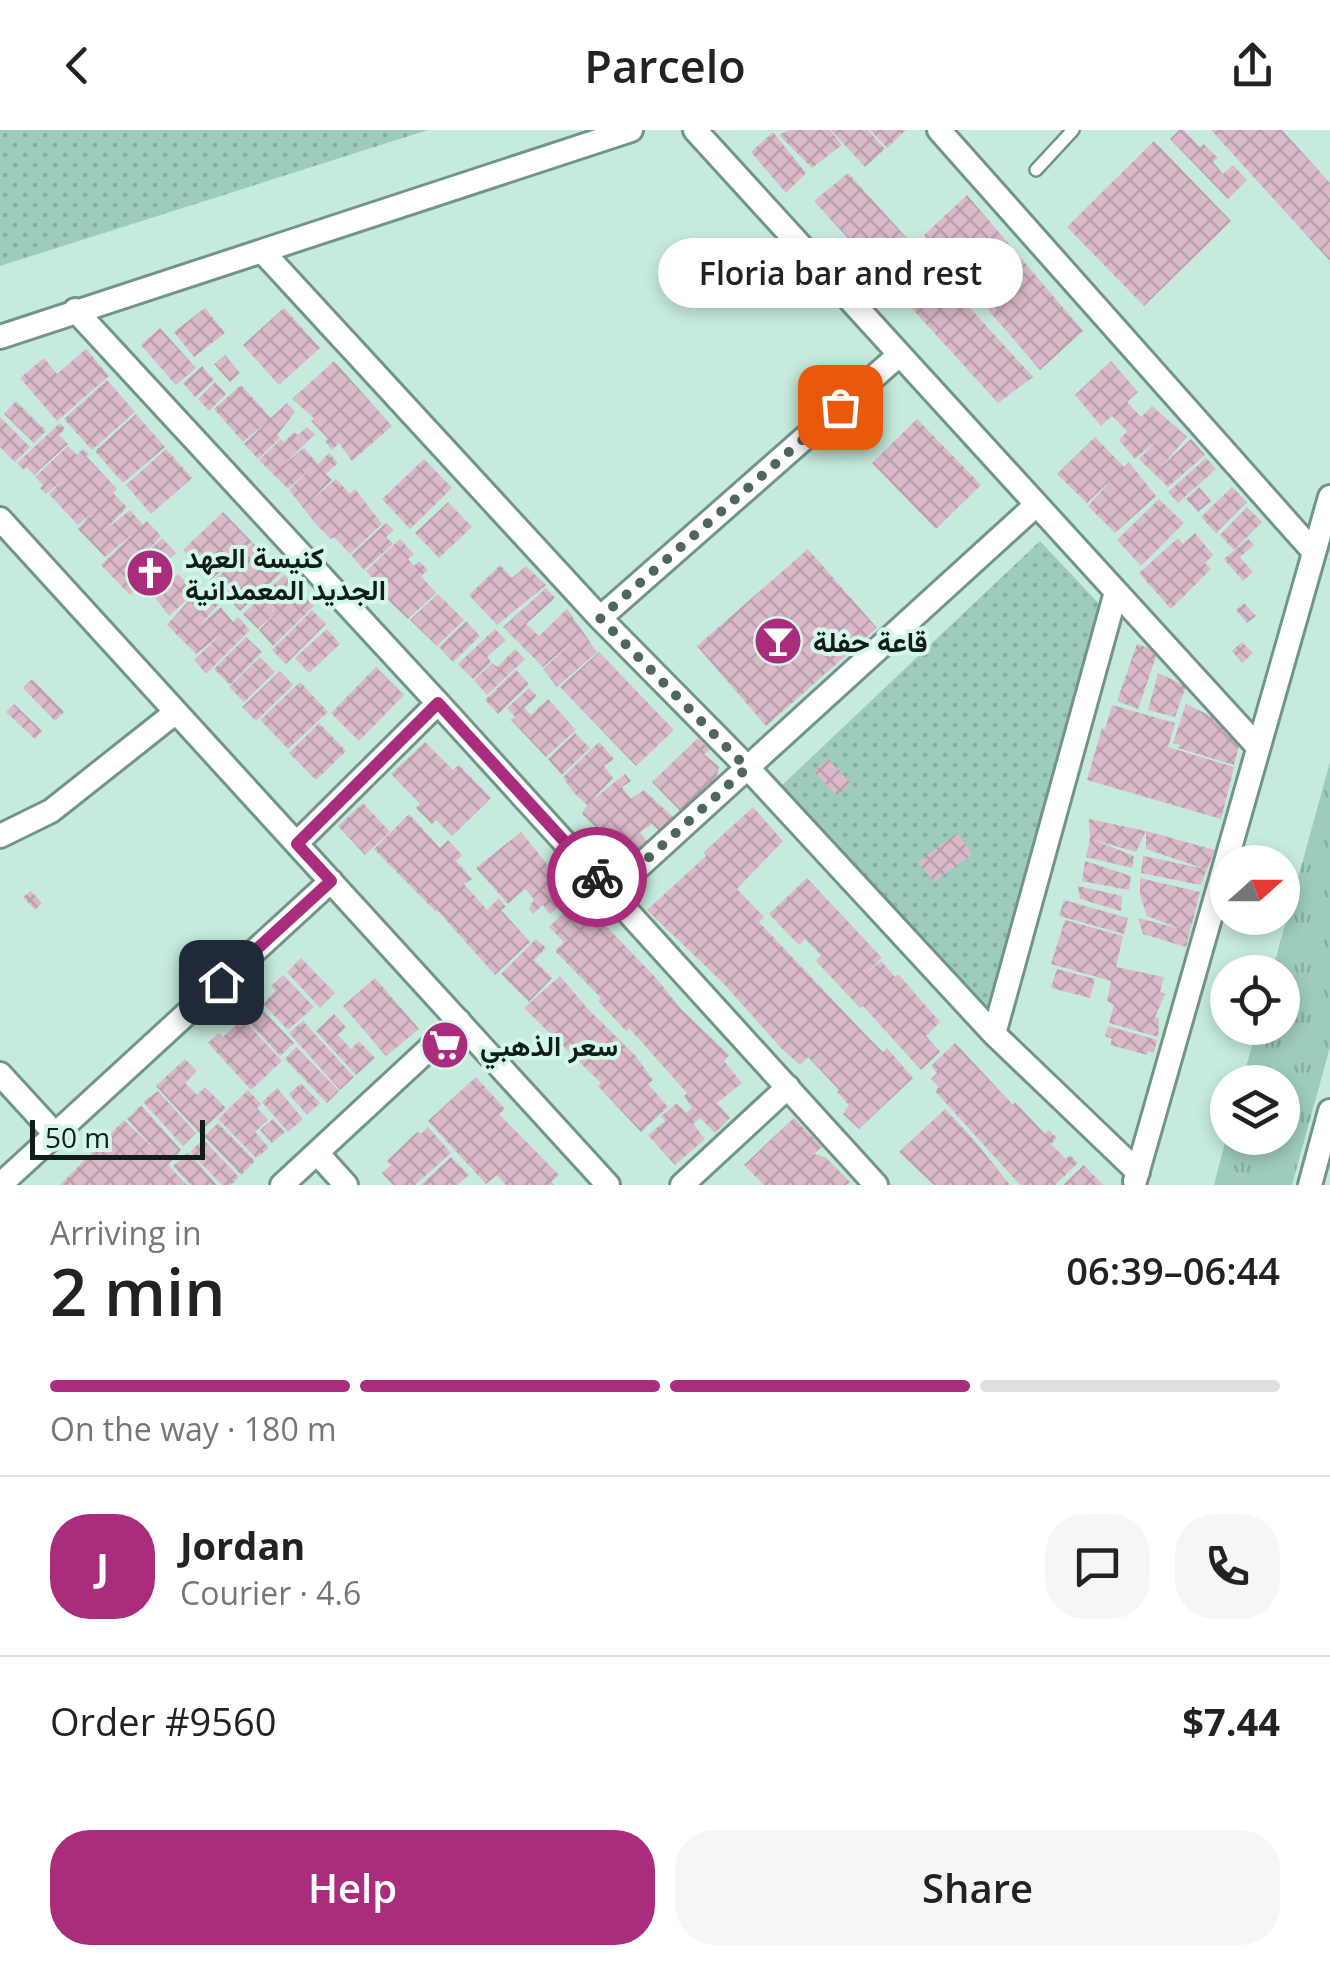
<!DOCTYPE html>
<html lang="en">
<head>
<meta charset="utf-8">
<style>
	body { margin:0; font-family:"Open Sans",Vazirmatn,sans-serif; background:#f6f6f6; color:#222; height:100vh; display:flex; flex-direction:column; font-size:38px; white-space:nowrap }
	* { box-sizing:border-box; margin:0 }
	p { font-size:32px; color:#767676 }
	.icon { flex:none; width:55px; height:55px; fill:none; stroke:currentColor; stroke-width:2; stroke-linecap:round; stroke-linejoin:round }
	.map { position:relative; height:1055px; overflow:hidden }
	.panel { display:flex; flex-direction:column; background:#fff; flex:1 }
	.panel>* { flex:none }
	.needle { width:65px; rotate:69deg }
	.controls { position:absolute; left:1210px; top:715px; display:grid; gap:20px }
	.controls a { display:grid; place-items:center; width:90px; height:90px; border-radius:50%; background:#fff; box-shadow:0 5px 15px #0003; font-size:50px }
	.scale { position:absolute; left:30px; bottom:25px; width:175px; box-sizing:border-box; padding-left:10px; border:5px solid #101d18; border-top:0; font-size:28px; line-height:35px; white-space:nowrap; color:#101d18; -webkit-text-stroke:8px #d3f8e9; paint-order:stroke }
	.pin { position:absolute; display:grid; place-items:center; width:85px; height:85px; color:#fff; margin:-42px; border-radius:20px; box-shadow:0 5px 15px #0006 }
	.courier { position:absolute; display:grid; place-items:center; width:100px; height:100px; margin:-50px; border:8px solid #aa2c7d; border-radius:50%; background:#fff; color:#222; box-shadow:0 2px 12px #0007 }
	.bubble { position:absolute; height:70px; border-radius:35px; background:#fff; box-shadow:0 5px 15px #0003; font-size:32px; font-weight:600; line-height:70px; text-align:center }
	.overview em { font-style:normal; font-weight:600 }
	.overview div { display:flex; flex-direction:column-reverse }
	.overview { display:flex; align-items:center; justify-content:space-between; height:170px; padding:0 50px }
	h1 { font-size:65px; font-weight:600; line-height:75px }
	.bar { display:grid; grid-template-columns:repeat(4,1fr); gap:15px 10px; align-content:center; height:120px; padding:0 50px }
	.bar i { height:12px; border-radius:8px; background:#e0e0e0 }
	.bar .active { background:#aa2c7d }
	.bar p { grid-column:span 4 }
	.line { display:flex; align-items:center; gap:25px; padding:0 50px; border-top:2px solid #e0e0e0 }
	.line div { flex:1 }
	.round { display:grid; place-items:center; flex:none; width:105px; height:105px; border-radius:40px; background:#f6f6f6 }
	.action { display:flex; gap:20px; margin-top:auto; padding:20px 50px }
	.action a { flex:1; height:115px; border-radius:40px; background:#aa2c7d; color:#fff; font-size:40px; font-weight:600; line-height:115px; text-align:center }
	.action a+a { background:#f6f6f6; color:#222 }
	header { display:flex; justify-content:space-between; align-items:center; height:130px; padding:0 50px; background:#fff; font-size:45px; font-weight:600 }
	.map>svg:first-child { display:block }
	.grass { fill:url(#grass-tufts) }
	.park { fill:url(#park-dots) }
	.building { fill:url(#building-cross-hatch) }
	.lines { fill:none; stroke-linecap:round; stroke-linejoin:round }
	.service-casing { stroke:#739587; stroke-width:16 }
	.minor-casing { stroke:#739587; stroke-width:28 }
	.service { stroke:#fff; stroke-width:11 }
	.minor { stroke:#fff; stroke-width:22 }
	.done { stroke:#50655d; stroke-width:10; stroke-dasharray:0 18 }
	.route { stroke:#aa2c7d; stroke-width:12 }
	.labels { text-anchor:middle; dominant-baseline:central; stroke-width:8; stroke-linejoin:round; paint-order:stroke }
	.poi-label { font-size:28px; font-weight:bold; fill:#101d18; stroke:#d3f8e9; text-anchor:start }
</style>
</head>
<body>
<header><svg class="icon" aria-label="back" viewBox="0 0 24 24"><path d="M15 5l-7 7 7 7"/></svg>Parcelo<svg class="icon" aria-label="share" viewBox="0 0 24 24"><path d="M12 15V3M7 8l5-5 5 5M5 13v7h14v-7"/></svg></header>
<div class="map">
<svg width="1330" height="1055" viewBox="0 0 1330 1055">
	<defs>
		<pattern id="grass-tufts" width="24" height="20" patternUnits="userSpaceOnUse" patternTransform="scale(2.5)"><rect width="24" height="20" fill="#9eccba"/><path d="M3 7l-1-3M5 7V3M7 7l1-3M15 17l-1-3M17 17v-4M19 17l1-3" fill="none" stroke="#87af9f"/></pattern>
		<pattern id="park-dots" width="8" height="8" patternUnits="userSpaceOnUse" patternTransform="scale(2.5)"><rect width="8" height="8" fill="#9eccba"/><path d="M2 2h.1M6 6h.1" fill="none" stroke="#87af9f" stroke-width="1.8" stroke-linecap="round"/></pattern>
		<pattern id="building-cross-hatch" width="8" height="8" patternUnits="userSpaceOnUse" patternTransform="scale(2.5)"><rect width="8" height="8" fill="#dab9ca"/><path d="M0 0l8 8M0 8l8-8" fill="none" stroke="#ba9fad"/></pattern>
	</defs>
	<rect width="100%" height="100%" fill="#c6ebdc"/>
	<path class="grass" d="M1330,632V917L1292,1055H1214L1227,1005L1282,1008V952H1242L1257,898H1282V842H1272Z"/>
	<path class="park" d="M0,0H428L0,136Z
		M1040,411L1103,478L988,880L779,658Z"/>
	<path class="building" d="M789,0H830L842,15L812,38L779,5Z
		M831,0H868L885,19L865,37Z
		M870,0H906L887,18Z
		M1179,0H1183L1200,17L1204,14L1218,28L1213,32L1223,44L1233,35L1247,50L1228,69L1170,9Z
		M1211,0H1282L1330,53V131Z
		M773,2L806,43L786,63L751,22Z
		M1154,11L1231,91L1144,176L1067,97Z
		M848,43L990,200L1033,247L998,273L814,71Z
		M967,65L1083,201L1040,240L924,105Z
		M205,178L225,203L194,227L174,202Z
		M284,178L320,218L279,255L243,215Z
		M160,198L196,238L176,255L141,215Z
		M86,219L109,246L57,291L20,248L44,228L57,244Z
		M225,225L240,243L230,252L214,234Z
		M334,231L392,296L352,331L339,313L332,320L325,311L328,309L311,291L314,288L292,269Z
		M1111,231L1138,262L1127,272L1141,287L1152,276L1187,307L1161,337L1191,309L1205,325L1168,357L1139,329L1157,310L1135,329L1119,310L1127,301L1112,286L1101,296L1075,265Z
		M202,236L214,250L195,267L183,253Z
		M107,250L135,282L92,320L64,289Z
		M215,252L226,264L209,281L198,269Z
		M241,255L271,288L287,273L295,282L277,305L280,308L258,329L244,314L267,292L243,312L214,279Z
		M16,271L46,301L34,313L4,284Z
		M136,284L165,317L123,353L95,321Z
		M0,287L30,317L15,332L0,317Z
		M917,289L981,355L936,399L872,333Z
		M60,293L65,299L59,305L68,314L34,345L26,337L24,340L17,333Z
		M307,297L315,304L283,335L304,318L318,334L329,323L338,333L326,344L332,350L308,373L336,349L350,364L355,359L382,394L350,424L334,407L331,409L316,394L289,360L314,335L288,359L259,330L281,309L284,312L294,302L298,305Z
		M1095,307L1124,337L1129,332L1156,366L1115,403L1088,376L1113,348L1087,373L1057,344Z
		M68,316L77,325L83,319L89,324L86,326L117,359L113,363L127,377L104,401L130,380L143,395L147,391L161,406L143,426L162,408L176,423L160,437L172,450L178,444L195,462L169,486L144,452L130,465L101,435L135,402L105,427L78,399L91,384L78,395L49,364L66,348L46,364L40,358L43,355L35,347Z
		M166,319L192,348L151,384L126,355Z
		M1206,328L1216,339L1178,373L1168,362Z
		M424,329L452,358L410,399L382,369Z
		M1199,357L1211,371L1198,382L1186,369Z
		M1232,357L1247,372L1216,403L1201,387Z
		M1159,369L1184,393L1141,436L1117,410Z
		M448,372L472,397L439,428L415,403Z
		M1247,377L1262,392L1234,420L1220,405Z
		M223,382L252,412L211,450L183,420Z
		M386,393L394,400L386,407L393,414L364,440L351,425Z
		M1195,403L1213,425L1205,433L1211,439L1171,479L1139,443L1178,408L1183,414Z
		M400,409L414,424L408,429L414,436L419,431L428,440L421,446L436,463L408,489L382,464L389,458L383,452L379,456L366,441Z
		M1248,409L1254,415L1240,427L1253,442L1243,451L1224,429Z
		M253,413L281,443L240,481L213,452Z
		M808,419L877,498L766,596L697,516Z
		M500,435L512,448L526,436L546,455L497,495L469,465Z
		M284,445L295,456L291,460L300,469L304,466L314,476L273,516L259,500L283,477L258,499L243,484Z
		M200,458L218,475L200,495L221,477L233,492L238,487L250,500L206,544L194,530L221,504L196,524L167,495Z
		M546,458L555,468L526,494L539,506L567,479L597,522L557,557L543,539L577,508L543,537L503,497Z
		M438,464L464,490L437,516L410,490Z
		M1244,473L1256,486L1247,493L1236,480Z
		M312,480L326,494L286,534L272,520Z
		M466,491L480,506L453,532L439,517Z
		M327,499L340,514L309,543L295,528Z
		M495,499L506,510L487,527L491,532L473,549L458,534Z
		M246,507L262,522L230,555L214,539Z
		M1242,512L1253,523L1242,533L1232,521Z
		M1137,514L1158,521L1138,579L1117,571Z
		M515,519L525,529L487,565L474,550L492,533L497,537Z
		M599,522L674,600L636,636L560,557Z
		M260,527L275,542L244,572L229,557Z
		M376,537L404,565L359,611L331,583Z
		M516,540L529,554L498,584L485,570Z
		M280,541L293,555L256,591L242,577Z
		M1158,543L1186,556L1175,587L1148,580Z
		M32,549L64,582L55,591L23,558Z
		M300,552L328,582L288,619L260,590Z
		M529,558L537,566L524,578L531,585L548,569L576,600L546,627L511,590L515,587L507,578Z
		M14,574L42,601L35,609L6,582Z
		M1186,574L1219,590L1239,615L1234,635L1178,618L1180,615L1173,613Z
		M1112,575L1175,593L1168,617L1234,637L1221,689L1087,650L1102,598L1105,600Z
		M319,593L346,621L316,650L289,623Z
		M575,603L590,618L562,645L548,629Z
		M698,608L710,620L704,624L719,637L715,654L683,684L652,652Z
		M425,612L453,640L459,635L491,668L452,706L436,690L432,694L416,678L420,674L391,644Z
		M599,612L614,629L604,636L613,648L590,672L625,644L631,651L622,657L631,669L644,660L676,690L662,704L652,694L640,702L648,713L626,731L599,696L597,698L582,684L587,675L573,662L563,647Z
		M828,629L851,653L837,666L814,642Z
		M363,673L390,702L365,725L338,696Z
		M753,677L783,711L737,759L764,787L759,792L864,903L883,922L887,918L913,948L859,999L843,984L849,975L837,962L839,960L808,927L800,935L782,919L724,854L647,780L706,726L704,722Z
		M409,684L440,718L448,710L462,725L456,731L472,749L464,754L487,780L499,768L506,777L501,780L530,812L495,845L437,780L436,782L374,719Z
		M1089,689L1146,701L1136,722L1094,710L1134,726L1132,738L1086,727L1090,709Z
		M1146,701L1215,720L1200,755L1141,743L1143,726L1205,739L1146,719Z
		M521,702L572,765L550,784L543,775L533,784L529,779L534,769L525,759L508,774L476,738Z
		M957,703L972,724L934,752L918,732Z
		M1085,731L1131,746L1129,760L1082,751Z
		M807,748L882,828L864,845L881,831L895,847L898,844L940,892L926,906L940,922L921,940L863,876L860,878L816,831L821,825L805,809L799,815L769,784Z
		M1140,748L1200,762L1186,817L1143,804L1138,788L1181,799L1147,786L1140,765Z
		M1078,756L1122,766L1121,781L1080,769Z
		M31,761L42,773L35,780L23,767Z
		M579,768L656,848L681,879L729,925L724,931L742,953L717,973L730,988L715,1003L700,988L693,994L705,1009L675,1035L648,1005L665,991L661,986L677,973L686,983L692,978L684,966L687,963L629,898L626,901L598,871L601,868L555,821L564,812L549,797Z
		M1064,770L1128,788L1124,804L1059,786Z
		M1065,790L1123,806L1116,837L1164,847L1160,862L1165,864L1155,887L1159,888L1158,907L1109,893L1114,875L1107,871L1111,851L1051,834Z
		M536,809L546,818L534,830L552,848L529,872L501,844Z
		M301,828L335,863L320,878L287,842Z
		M1057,839L1095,849L1090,868L1051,858Z
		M283,845L314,877L288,900L263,874L275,861L271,856Z
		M560,846L588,879L635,925L653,950L648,954L668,977L641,1002L598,956L601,953L524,878Z
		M375,848L419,899L386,926L343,876Z
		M259,876L294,913L280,926L245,888Z
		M334,884L346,897L338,905L351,919L359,911L375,928L356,945L316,901Z
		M243,889L282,931L251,960L208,913L219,903L223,907Z
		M303,891L354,947L340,960L289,903Z
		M1108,896L1157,910L1154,923L1148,921L1147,925L1110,915L1112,909L1105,906Z
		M955,913L1013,975L1015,972L1045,1004L1049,1000L1057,1008L1051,1014L1066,1029L1070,1025L1078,1033L1055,1055H1020L935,961L939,957L931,949L937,943L931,936Z
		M296,917L339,961L327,973L285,929Z
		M185,929L197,941L185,953L197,965L205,957L226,978L199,1003L156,956Z
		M476,947L505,979L499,984L559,1045L551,1052L554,1055H506L497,1045L486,1054L428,991Z
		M301,953L320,973L307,985L289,964Z
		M277,958L303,989L288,1002L262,972Z
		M248,960L261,974L257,978L268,990L255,1002L269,1018L256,1028L218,989Z
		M158,961L196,1003L183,1016L143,972Z
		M141,975L181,1020L168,1035L187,1055H60L124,990L156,1021L127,989Z
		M945,979L974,1010L1010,1055H934L899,1022Z
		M794,988L822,1017L814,1024L825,1027L850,1052L846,1055H764L744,1035Z
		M273,989L285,1002L272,1013L260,1000Z
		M218,993L255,1031L241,1045L204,1006Z
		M428,997L451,1023L415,1055H393L382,1043L391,1035L387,1031L417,1002L421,1004Z
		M203,1009L239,1047L231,1055H222L190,1022Z
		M188,1022L217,1055H191L173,1036Z
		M451,1027L469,1045L457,1055H421Z
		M1084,1035L1103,1055H1063Z"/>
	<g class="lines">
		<g class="service-casing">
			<path id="service" d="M1036,40L1073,0"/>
		</g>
		<g class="minor-casing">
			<path id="minor" d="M695,0L1258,617
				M939,0L1313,421
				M263,122L600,488L747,637L994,904L1138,1042
				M75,180L438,573L876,1055
				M0,207L631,0
				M0,389L608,1055
				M600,488L899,225
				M0,706L51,681L176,582
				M297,713L438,573
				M611,762L1036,375
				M994,904L1116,462
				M0,944L55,1004
				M317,1023L346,1055
				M1135,1051L1330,367
				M0,1055L331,751
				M282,1055L459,891
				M682,1055L788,957
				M1310,1055L1330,981"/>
		</g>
		<use href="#service" class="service"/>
		<use href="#minor" class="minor"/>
	</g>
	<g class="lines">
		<path class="done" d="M597,747L611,762L747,638L600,488L840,277"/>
		<path class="route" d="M221,852L331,751L297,714L438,573L597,747"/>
	</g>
	<defs>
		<g id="church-disc" transform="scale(2.5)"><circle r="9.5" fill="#aa2c7d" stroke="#d3f8e9"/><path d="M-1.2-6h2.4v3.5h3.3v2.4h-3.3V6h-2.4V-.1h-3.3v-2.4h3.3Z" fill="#fff"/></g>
		<g id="bar-disc" transform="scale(2.5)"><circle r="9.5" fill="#aa2c7d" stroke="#d3f8e9"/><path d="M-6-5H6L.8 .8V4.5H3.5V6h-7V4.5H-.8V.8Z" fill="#fff"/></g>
		<g id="supermarket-disc" transform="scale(2.5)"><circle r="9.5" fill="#aa2c7d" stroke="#d3f8e9"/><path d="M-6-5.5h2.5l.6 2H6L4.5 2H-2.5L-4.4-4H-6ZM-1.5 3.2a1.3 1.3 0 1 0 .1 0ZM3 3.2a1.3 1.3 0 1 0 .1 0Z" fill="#fff"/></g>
	</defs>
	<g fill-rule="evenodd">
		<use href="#church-disc" x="150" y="443"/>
		<use href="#bar-disc" x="778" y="511"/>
		<use href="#supermarket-disc" x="445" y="915"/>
	</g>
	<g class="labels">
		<g class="poi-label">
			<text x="185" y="427">كنيسة العهد<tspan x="185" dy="32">الجديد المعمدانية</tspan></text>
			<text x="813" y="511">قاعة حفلة</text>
			<text x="480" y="915">سعر الذهبي</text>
		</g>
	</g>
</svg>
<div class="controls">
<a><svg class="needle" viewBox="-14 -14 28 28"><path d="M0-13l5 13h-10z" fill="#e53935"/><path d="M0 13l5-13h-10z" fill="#767676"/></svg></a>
<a><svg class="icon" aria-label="locate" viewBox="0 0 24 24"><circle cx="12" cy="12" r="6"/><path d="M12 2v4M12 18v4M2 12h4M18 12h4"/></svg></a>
<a><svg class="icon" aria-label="layers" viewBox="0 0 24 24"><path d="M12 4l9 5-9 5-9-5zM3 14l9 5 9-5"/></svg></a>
</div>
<div class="scale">50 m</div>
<div class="pin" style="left:840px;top:277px;background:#ea580c"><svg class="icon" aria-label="bag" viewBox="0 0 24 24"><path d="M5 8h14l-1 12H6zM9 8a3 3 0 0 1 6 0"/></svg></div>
<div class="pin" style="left:221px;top:852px;background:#1f2937"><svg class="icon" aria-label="home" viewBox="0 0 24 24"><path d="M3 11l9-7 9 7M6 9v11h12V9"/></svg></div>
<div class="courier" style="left:597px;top:747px"><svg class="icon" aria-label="bike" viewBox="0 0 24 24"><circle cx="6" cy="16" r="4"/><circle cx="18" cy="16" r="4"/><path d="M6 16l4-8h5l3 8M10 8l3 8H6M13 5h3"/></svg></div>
<div class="bubble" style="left:658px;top:108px;width:365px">Floria bar and rest</div>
</div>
<section class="panel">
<div class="overview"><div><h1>2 min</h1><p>Arriving in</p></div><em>06:39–06:44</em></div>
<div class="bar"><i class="active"></i><i class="active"></i><i class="active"></i><i></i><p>On the way · 180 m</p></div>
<div class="line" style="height:180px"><b class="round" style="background:#aa2c7d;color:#fff">J</b><div><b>Jordan</b><p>Courier · 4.6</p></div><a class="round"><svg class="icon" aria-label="chat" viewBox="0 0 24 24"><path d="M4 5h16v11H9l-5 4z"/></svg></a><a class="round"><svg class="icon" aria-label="phone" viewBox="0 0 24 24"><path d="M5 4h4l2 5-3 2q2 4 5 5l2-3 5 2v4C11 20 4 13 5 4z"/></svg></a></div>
<div class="line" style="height:130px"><div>Order #9560</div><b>$7.44</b></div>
<div class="action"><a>Help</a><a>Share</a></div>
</section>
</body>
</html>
